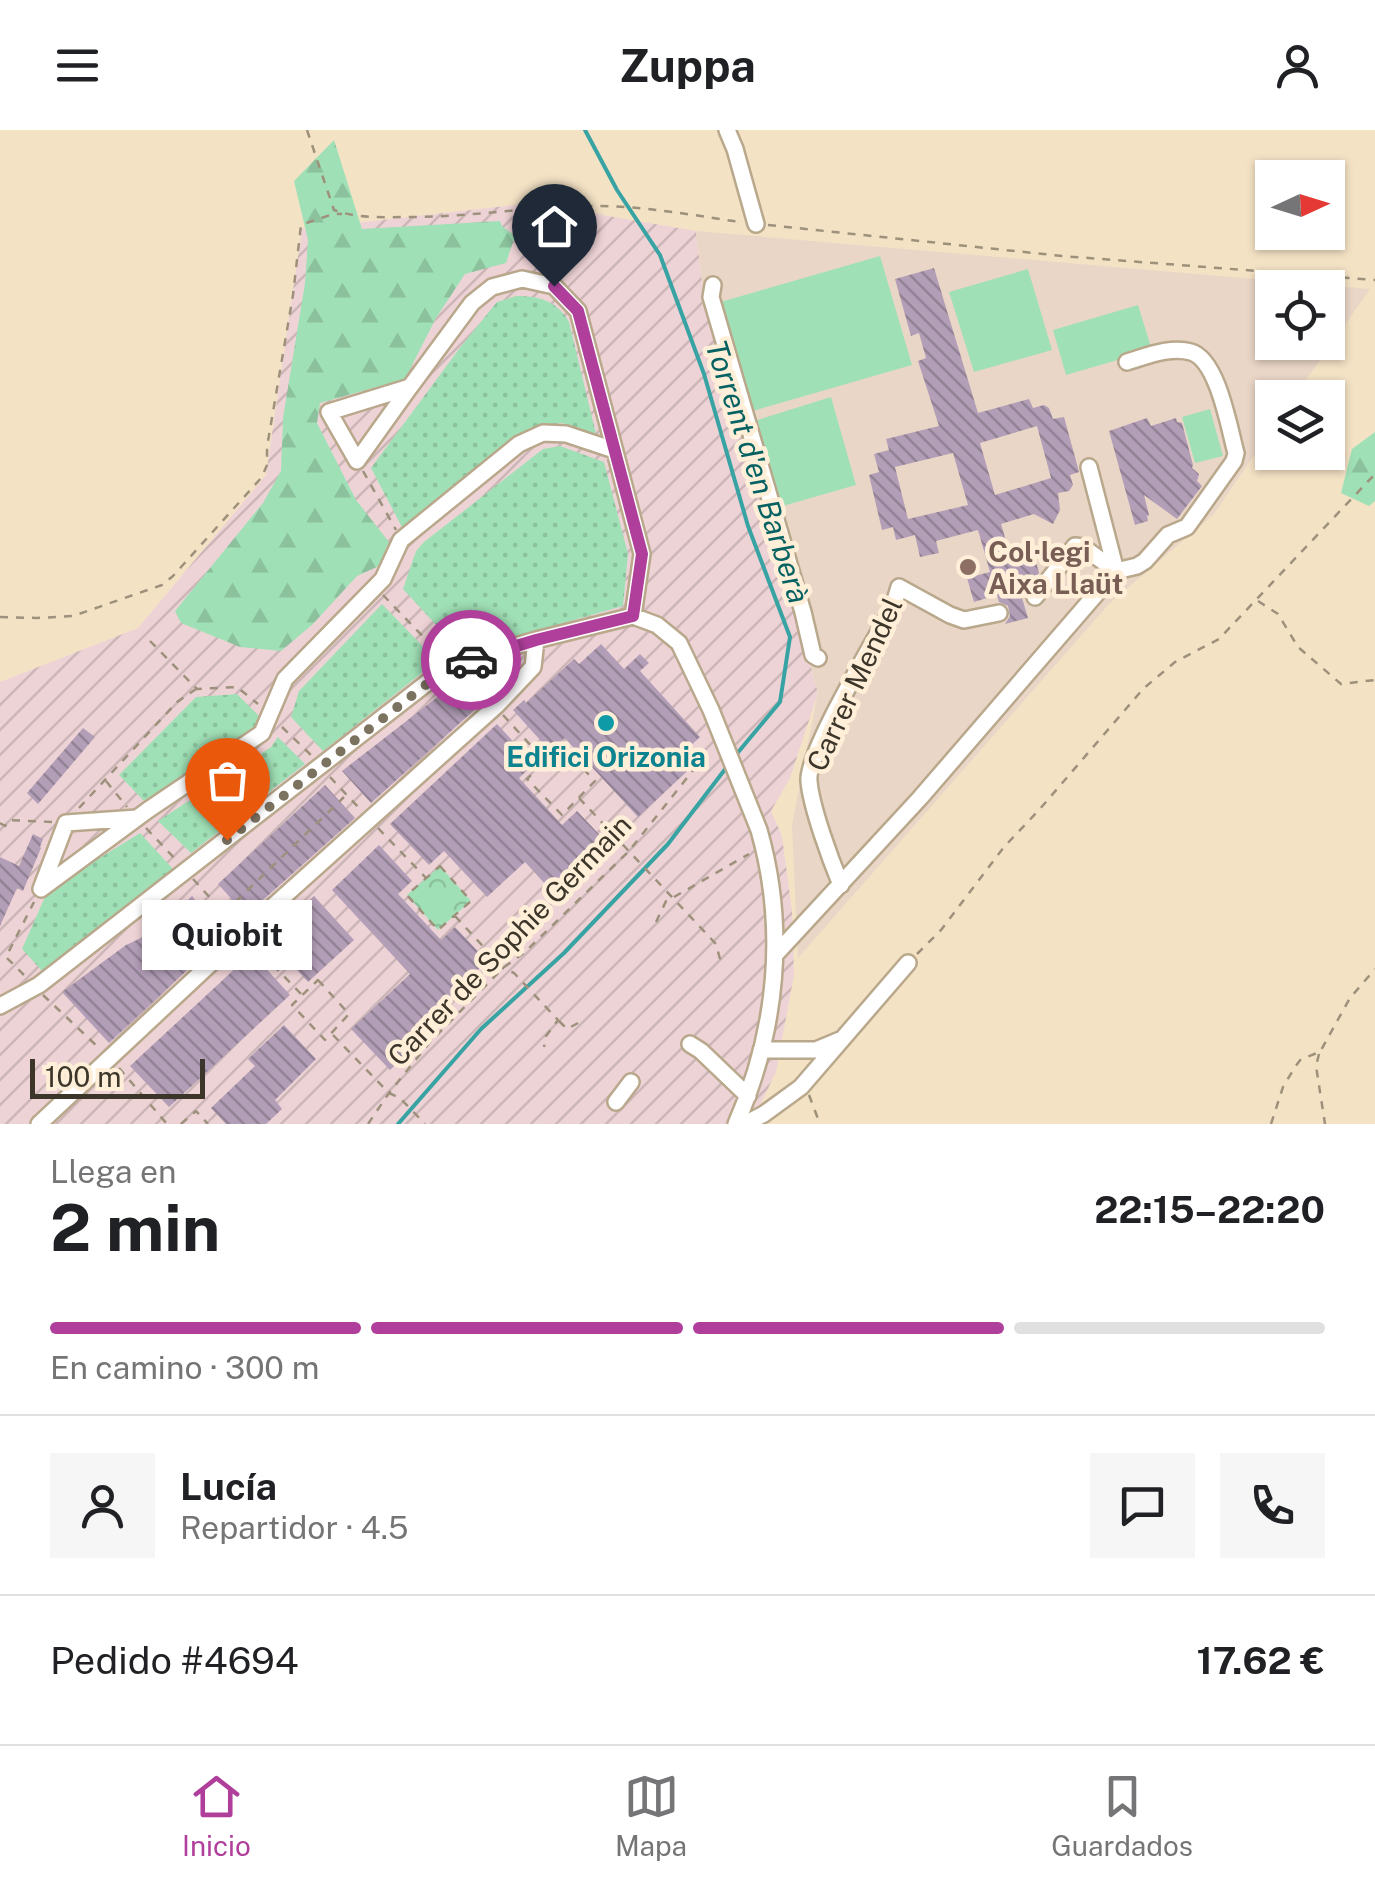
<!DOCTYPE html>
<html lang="es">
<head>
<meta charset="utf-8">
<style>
	body { margin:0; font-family:"Public Sans",sans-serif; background:#f6f6f6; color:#202124; height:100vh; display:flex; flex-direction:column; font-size:38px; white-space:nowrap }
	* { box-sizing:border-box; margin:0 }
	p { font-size:32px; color:#757577 }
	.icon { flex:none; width:55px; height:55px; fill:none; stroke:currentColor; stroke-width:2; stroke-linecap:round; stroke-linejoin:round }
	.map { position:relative; height:994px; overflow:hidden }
	.side { display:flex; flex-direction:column; background:#fff; flex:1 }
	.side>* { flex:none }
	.needle { width:65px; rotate:86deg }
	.tools { position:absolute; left:1255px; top:30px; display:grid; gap:20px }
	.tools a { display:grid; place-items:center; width:90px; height:90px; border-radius:0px; background:#fff; box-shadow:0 2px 8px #0004; font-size:50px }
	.scale { position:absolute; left:30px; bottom:25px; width:175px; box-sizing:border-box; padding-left:10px; border:5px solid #3c352a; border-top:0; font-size:28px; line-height:35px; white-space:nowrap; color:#3c352a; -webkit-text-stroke:8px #ffefd8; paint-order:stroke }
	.pin { position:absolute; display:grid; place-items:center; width:85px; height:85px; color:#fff; margin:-102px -42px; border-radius:50% 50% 50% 0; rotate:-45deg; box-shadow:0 0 10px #0007 }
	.pin .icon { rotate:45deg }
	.courier { position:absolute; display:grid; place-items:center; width:100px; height:100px; margin:-50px; border:8px solid #af3f9b; border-radius:50%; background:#fff; color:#222; box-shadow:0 2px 12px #0007 }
	.bubble { position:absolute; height:70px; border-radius:0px; background:#fff; box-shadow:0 2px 8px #0004; font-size:32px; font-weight:700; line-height:70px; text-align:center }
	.overview em { font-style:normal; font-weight:700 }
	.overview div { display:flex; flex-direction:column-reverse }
	.overview { display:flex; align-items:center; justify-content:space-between; height:170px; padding:0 50px }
	h1 { font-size:65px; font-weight:700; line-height:75px }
	.bar { display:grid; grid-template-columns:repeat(4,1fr); gap:15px 10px; align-content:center; height:120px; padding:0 50px }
	.bar i { height:12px; border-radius:8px; background:#e0e0e0 }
	.bar .selected { background:#af3f9b }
	.bar p { grid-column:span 4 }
	.line { display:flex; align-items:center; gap:25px; padding:0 50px; border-top:2px solid #e0e0e0 }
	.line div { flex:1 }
	.round { display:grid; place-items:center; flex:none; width:105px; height:105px; border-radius:0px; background:#f6f6f6 }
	header { display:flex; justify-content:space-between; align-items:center; height:130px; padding:0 50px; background:#fff; font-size:45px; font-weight:700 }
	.dock { display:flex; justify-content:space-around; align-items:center; height:140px; border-top:2px solid #e0e0e0; background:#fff; font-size:28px; color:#757577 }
	.dock a { display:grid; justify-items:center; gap:5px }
	.dock .selected { color:#af3f9b }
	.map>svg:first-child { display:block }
	.industrial { fill:url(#industrial-furrows) }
	.education { fill:#ead6c7; fill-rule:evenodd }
	.grass { fill:url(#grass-dots) }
	.forest { fill:url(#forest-firs) }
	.park { fill:url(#park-crowns) }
	.garden { fill:#a0e0b6 }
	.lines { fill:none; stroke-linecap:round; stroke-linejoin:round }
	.stream { stroke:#38a3a3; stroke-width:4 }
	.building { fill:url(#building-back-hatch); fill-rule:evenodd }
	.minor-casing { stroke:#b9a88c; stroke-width:20 }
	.path { stroke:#9d917c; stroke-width:2.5; stroke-dasharray:8 8; stroke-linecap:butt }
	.minor { stroke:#fff; stroke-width:15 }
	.done { stroke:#7c7260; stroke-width:10; stroke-dasharray:0 18 }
	.route { stroke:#af3f9b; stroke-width:12 }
	.education-dot { fill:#8d6e63; stroke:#ffefd8; stroke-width:4 }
	.culture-dot { fill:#0f9aa8; stroke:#ffefd8; stroke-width:4 }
	.labels { text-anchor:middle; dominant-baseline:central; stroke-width:9; stroke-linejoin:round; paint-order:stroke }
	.education-label { font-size:28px; font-weight:bold; fill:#785e54; stroke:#ffefd8; text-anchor:start }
	.street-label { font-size:28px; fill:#3c352a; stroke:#ffefd8 }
	.culture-label { font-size:28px; font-weight:bold; fill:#0d838f; stroke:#ffefd8 }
	.water-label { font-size:30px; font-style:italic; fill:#066262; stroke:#ffefd8 }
</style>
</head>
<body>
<header><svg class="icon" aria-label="menu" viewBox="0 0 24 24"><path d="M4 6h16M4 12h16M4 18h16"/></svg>Zuppa<svg class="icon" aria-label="person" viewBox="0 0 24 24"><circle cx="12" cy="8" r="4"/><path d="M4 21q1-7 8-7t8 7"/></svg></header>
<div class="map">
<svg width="1375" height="994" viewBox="0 0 1375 994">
	<defs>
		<pattern id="industrial-furrows" width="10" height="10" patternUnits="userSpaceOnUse" patternTransform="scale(2.5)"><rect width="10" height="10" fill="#eed3d6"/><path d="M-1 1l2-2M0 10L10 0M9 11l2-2" fill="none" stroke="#cdb6b8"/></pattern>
		<pattern id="grass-dots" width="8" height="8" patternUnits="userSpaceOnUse" patternTransform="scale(2.5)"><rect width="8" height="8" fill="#a0e0b6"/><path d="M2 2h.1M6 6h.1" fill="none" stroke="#8bc19d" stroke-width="1.8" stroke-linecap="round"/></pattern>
		<pattern id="forest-firs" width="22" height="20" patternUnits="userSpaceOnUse" patternTransform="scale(2.5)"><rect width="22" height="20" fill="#a0e0b6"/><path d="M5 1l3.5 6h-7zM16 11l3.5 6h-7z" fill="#8bc19d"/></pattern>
		<pattern id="park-crowns" width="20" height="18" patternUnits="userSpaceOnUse" patternTransform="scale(2.5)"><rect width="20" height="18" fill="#a0e0b6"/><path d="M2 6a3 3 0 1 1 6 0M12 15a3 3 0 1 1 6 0" fill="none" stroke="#8bc19d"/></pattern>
		<pattern id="building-back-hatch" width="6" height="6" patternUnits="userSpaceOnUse" patternTransform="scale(2.5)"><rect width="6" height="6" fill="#b29eb7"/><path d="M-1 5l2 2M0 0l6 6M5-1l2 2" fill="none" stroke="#928295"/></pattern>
	</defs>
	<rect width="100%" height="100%" fill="#f4e2c5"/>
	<path class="industrial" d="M532,73L696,101L702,152L774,400L818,563L790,648L771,681L782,706L792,781L794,845L776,942L751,994H0V552L138,498L266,345L302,99Z"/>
	<path class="education" d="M696,101L1370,159L1294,267L1272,268V299L1214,384L1109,474L798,828L792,695L818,562L774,400L702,152ZM1272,158H1328V212H1272Z"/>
	<path class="grass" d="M516,166C540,166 557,171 569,192L596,304L562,293L545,295L519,308L404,401L371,338L462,215L497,172Z
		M560,316L604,332L628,424L623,476L461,522L403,459L416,421L424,412L543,319Z
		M382,474L437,531L323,621L291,587L299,561Z
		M237,564L262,589L253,601L144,671L119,645L196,567Z
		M278,607L305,634L191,723L158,691L271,617Z
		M140,703L173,739L43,842L22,819L48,760Z"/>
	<path class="forest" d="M334,10L362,99L500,91L502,96L515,106L506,133L465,144L436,188L405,249L320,273L317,293L356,370L389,412L379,436L357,446L312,495L281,521L240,517L181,493L175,481L263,373L281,341L283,288L305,153L308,110L294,51Z
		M1375,302V371L1369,376L1341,363L1352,319Z"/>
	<path class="park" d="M440,736L471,771L438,800L407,765Z"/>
	<path class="garden" d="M880,126L912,235L749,282L717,173Z
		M1028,139L1052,220L974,242L949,162Z
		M1138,175L1152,220L1066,245L1053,200Z
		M831,267L856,355L776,378L751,292Z
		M1210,279L1223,326L1195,333L1182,287Z"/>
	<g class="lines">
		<path class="stream" d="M585,0L617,60L660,125L704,244L748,396L790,507L780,572L735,626
			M398,994L481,899L564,823L668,714L726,638"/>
	</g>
	<path class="building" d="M934,138L978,283L1029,269L1033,278L1044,275L1049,278L1053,289L1064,287L1078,338L1079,342L1070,345L1073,355L1069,361L1058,363L1060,380L1053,394L1034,384L1001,394L1013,434L1035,428L1039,443L1030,455L1019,458L1028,488L1005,494L1010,486L1008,476L999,472L997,465L974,472L967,448L990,442L978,400L936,411L939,423L920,427L915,405L896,410L893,397L882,400L869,345L879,342L874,324L889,320L886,309L939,296L918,231L926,228L919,203L911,206L895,149ZM1037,296L1051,348L995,365L980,313ZM953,323L968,375L908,389L895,337Z
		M1147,288L1151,296L1176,288L1177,292L1182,293L1193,335L1192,338L1199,344L1197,351L1202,356L1177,389L1144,365L1149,385L1147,386L1148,391L1135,395L1109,301Z
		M601,514L624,539L640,524L649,533L640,541L700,607L685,621L696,633L638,687L565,608L550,621L513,580L524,570L526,573L574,529L579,534Z
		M458,551L480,575L371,673L342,641Z
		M497,594L534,634L519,648L542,673L562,695L577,681L614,720L560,770L525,732L487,767L444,721L429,735L390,694Z
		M83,598L95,607L38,674L27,663Z
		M325,655L355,688L246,785L218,754Z
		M33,704L43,709L40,717L41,718L23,761L17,758L0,796V727L19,736Z
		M379,715L412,751L398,764L441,810L455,797L487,831L429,886L437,895L390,940L351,899L410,844L332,760Z
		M192,766L214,794L216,793L228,802L109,913L62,862L126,815L143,807L174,783Z
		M314,766L354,810L308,852L268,808Z
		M252,823L290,865L169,977L130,936Z
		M284,895L316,929L275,970L282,979L266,994H226L211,978L255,936L248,929Z"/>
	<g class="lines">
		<g class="minor-casing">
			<path id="minor" d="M727,0L735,19L756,94
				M713,155L711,167L803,482L813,525L818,528
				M410,257L357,331L329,282L410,257L472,173L492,157L522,149L554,156L578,181L642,424L633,486
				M1089,337L1116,441
				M1035,467L1075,416L1083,417L1116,441
				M137,688L66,693L41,759L148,680L262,603L285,549L383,449L401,410L519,314L543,303L566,304L614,320
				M841,755C831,731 811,677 809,651C806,624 876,508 893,477L899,457L950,485L964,490L999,483
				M775,825L920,668L1116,441L1137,436L1145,431L1168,405L1187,397L1234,331L1236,323C1229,298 1218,230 1191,222C1171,216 1147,226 1127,232
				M0,876L39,855L450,535L536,510L633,486L657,495L679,513L711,580L759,700C787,798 777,901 736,994
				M690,914L701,921L748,966
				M761,920H816L840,910
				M616,972L631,952
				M39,994L252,795L496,576L533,537L536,510
				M745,994L764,984L801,957L908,833"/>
		</g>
		<path class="path" d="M307,0L334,80C358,89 384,87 410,87C472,87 533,76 595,76C644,76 692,85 740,92
			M768,95L1062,126L1375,150
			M363,341L396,400
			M383,465L440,524
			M1258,471L1278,484L1298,517L1341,554L1375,550
			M0,487L37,488L73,486L162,455L173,446L262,347L267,335V317L293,165L301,95L333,84H342
			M150,511L197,559L237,557L258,574
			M463,547L487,569
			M503,585L545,631
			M282,597L312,626
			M561,616L595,651L562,685L527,649Z
			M330,647L359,678
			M106,651L127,677
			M579,668L716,814L720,829L718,837
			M79,678L177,572L196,559
			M0,693L5,696L9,690L52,692
			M146,698L178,732
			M378,698L426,748
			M440,736L471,771L438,800L407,765Z
			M193,749L235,795
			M674,767L749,724
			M224,783L344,667
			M455,786L503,838L514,843L558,890L546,906L544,917
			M656,792L669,765
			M251,812L302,865
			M917,824L941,800L1004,717L1039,680L1143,559L1175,532L1219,509L1375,344
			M24,845L6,827L34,772
			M318,850L349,884L325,910L292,875Z
			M43,865L99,918
			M559,891L567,899L578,893
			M333,905L389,963L400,968L425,994
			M1319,924L1316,936L1325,994
			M119,938L167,994
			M809,965L820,994
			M181,994L196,981L208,994
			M368,994L389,963L430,912L503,838L525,822L629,721L702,629L714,619
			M1271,994L1283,957L1295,937L1301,929L1320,922L1350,868L1375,839"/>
		<use href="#minor" class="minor"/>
	</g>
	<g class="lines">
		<path class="done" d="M227,710L450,536L471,530"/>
		<path class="route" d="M471,530L536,510L633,486L642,424L578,181L554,156"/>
	</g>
	<circle class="education-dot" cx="968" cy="437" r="10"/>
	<circle class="culture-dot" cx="606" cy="593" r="10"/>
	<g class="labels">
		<g class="education-label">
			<text x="988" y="421">Col·legi<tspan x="988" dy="32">Aixa Llaüt</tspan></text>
		</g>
		<g class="street-label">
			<text transform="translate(854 554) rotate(-65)">Carrer Mendel</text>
			<text transform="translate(509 810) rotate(-46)">Carrer de Sophie Germain</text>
		</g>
		<g class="culture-label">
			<text x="606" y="626">Edifici Orizonia</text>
		</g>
		<g class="water-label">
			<text transform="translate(758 342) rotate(72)">Torrent d'en Barberà</text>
		</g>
	</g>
</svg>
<div class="tools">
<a><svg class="needle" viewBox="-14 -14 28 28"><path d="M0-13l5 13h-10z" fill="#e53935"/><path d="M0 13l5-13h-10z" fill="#757577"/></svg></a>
<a><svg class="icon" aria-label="locate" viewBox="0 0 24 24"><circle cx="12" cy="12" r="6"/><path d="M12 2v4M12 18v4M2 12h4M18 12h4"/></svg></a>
<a><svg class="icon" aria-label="layers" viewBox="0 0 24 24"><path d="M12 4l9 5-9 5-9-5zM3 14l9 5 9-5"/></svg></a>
</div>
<div class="scale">100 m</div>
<div class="pin" style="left:227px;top:710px;background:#ea580c"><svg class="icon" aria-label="bag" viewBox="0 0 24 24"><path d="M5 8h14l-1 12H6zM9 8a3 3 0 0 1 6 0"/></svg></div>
<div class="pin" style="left:554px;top:156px;background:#1f2937"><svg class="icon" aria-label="home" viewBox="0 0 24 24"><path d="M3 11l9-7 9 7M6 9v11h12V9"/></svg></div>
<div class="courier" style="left:471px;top:530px"><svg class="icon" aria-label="car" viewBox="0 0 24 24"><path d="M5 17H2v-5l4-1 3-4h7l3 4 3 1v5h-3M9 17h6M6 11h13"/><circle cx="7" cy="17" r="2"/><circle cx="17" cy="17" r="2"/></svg></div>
<div class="bubble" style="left:142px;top:770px;width:170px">Quiobit</div>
</div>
<section class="side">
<div class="overview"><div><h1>2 min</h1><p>Llega en</p></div><em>22:15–22:20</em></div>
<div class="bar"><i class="selected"></i><i class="selected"></i><i class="selected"></i><i></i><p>En camino · 300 m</p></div>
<div class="line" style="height:180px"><a class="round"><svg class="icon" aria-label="person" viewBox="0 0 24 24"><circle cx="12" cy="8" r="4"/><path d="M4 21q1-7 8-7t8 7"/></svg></a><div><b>Lucía</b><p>Repartidor · 4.5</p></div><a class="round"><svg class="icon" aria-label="chat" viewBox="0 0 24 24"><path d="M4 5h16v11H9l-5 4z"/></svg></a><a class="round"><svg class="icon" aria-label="phone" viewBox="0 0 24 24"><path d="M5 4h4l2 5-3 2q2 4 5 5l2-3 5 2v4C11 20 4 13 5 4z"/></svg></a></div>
<div class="line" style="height:130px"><div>Pedido #4694</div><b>17.62 €</b></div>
</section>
<nav class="dock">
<a class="selected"><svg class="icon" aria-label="home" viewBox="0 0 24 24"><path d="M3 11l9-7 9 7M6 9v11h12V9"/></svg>Inicio</a>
<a><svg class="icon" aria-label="map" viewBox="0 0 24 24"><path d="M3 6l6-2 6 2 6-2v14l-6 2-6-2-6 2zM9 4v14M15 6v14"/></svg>Mapa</a>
<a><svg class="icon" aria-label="saved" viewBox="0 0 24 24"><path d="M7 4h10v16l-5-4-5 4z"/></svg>Guardados</a>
</nav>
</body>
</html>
